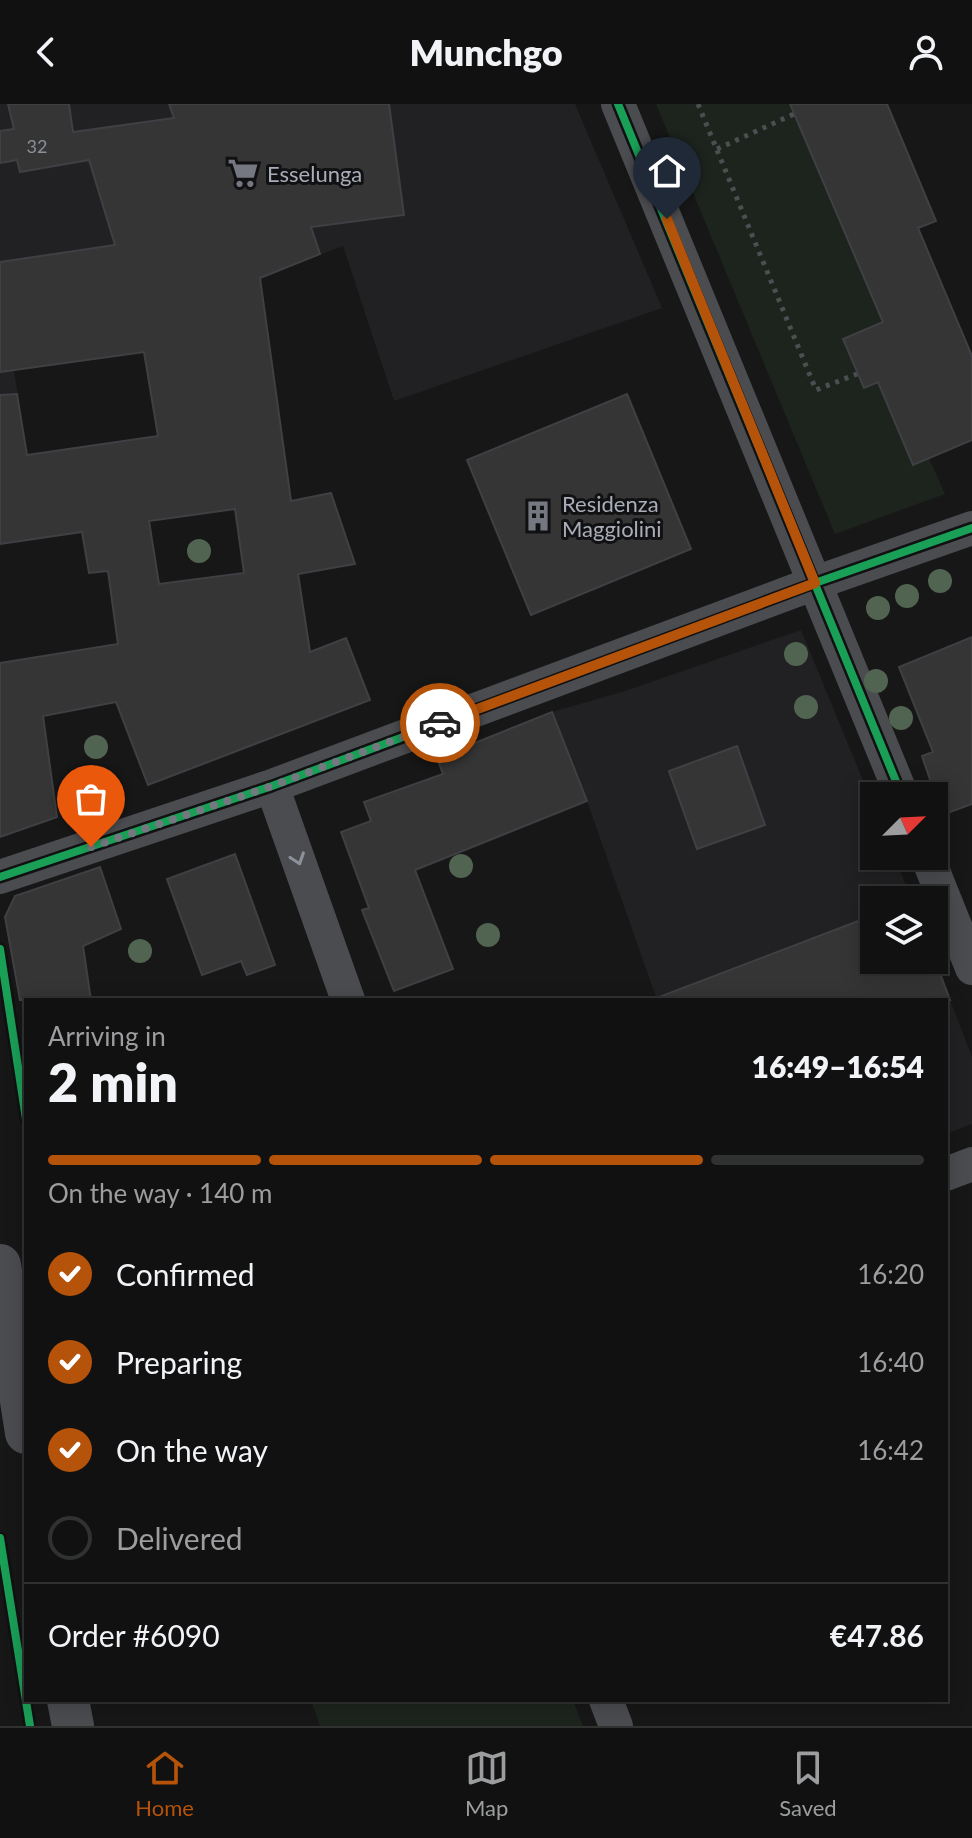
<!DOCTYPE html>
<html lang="en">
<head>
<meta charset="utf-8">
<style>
	body { margin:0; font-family:Lato,sans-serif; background:#1e1f1f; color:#f1f3f6; height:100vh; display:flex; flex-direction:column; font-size:30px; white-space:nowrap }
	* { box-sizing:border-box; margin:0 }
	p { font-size:26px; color:#9c9d9f }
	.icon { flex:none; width:44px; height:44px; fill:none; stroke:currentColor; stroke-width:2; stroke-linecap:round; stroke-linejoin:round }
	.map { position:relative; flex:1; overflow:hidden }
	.details { position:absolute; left:24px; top:894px; width:924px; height:704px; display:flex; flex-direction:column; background:#111; border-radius:0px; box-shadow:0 4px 20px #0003,0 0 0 2px #303131 }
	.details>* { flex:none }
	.needle { width:52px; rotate:66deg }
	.buttons { position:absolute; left:860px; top:678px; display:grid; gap:16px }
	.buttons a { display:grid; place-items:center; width:88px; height:88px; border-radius:0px; background:#111; box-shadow:0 4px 20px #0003,0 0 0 2px #303131; font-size:40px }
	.pin { position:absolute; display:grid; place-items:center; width:68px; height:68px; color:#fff; margin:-82px -34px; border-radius:50% 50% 50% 0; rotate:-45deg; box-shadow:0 0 8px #0007 }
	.pin .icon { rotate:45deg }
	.courier { position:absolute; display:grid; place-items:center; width:80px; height:80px; margin:-40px; border:6px solid #b45309; border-radius:50%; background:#fff; color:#222; box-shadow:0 2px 10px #0007 }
	.overview em { font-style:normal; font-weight:800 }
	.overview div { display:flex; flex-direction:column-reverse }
	.overview { display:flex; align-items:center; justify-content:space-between; height:136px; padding:0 24px }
	h1 { font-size:52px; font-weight:800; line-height:60px }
	.bar { display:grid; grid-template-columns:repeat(4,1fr); gap:12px 8px; align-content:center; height:96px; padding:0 24px }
	.bar i { height:10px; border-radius:6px; background:#303131 }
	.bar .on { background:#b45309 }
	.bar p { grid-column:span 4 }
	.line { display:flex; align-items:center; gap:20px; padding:0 24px; border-top:2px solid #303131 }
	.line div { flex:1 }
	ol { padding:0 24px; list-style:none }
	li { display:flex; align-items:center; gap:24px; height:88px }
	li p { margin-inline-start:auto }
	li .icon { padding:8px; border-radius:50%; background:#b45309; color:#fff; stroke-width:4 }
	li:last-child { color:#9c9d9f }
	li i { width:44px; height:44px; border:4px solid #303131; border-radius:50% }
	header { display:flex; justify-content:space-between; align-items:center; height:104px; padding:0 24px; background:#111; font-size:36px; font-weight:800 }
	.dock { display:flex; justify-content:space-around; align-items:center; height:112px; border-top:2px solid #303131; background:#111; font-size:22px; color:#9c9d9f }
	.dock a { display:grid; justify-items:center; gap:4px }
	.dock .on { color:#b45309 }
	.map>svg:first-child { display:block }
	.built { fill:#212123 }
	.green { fill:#1d241e }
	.building { fill:#353536; stroke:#3f4043; stroke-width:2; fill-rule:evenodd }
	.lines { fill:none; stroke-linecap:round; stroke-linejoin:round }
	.path { stroke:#4d4e52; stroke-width:5; stroke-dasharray:4 6; stroke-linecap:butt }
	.minor { stroke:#4b4c50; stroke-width:34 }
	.tertiary { stroke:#4b4c50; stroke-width:42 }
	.cycleway-casing { stroke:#111113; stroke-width:13 }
	.cycleway { stroke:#1a9f57; stroke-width:8 }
	.tree { fill:#506451 }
	.oneway { stroke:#8c9099 }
	.done { stroke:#757880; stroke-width:8; stroke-dasharray:0 14.4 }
	.route { stroke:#b45309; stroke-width:10 }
	.labels { text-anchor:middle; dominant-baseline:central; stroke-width:6; stroke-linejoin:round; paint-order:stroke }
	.number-label { font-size:18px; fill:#8b8f98 }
	.poi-label { font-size:22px; fill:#a8adb8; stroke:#111113; text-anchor:start }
</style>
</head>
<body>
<header><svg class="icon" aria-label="back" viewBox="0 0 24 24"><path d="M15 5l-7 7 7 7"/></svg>Munchgo<svg class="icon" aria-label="person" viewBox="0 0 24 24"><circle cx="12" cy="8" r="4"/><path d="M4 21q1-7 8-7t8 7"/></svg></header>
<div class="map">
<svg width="972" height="1622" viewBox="0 0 972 1622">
	<rect width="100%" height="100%" fill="#171717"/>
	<path class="built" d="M0,0H575L662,204L394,297L343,142L244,180L133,249L14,266L19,299L0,303Z
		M801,526L874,703V752H894L912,796H874V856L934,854L972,953V1020L946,1030V896H657L587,697L552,608L625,587Z"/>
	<path class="green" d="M656,0H791L883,218L843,236L864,284L878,278L914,361L929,354L945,390L835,430Z
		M311,1596H573L583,1622H320Z"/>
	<path class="building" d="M8,0H69L73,28L174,14L169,0H389L404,111L311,123L320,150L260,174L291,397L331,389L355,460L298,470L310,548L346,534L370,596L148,681L116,598L43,612L57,713L0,733V559L118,540L108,467L89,469L82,428L0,440V291L17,290L27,351L158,332L144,248L0,268V158L115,141L89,56L20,68L17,56L0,59V27L14,25ZM235,405L244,469L159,480L149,417Z
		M790,0H887L936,117L918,124L972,252V336L913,361L878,278L864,284L843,235L883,218Z
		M627,290L691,445L531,511L467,356Z
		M972,533V700L942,711L922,652L933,648L899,563Z
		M552,608L587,697L415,766L453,865L394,887L362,806L369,804L341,728L371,717L364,698L443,670L437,654Z
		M737,642L765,721L697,745L669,667Z
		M235,750L275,861L247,871L241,857L202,871L167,775Z
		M100,763L121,825L83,842L91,896H20L5,813L15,792Z
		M874,811V856H935L950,896H660L659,893Z"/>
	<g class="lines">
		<path class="path" d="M698,0L816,286L857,270
			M717,45L794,10"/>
		<path class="minor" d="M618,0L902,692
			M272,682L348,896
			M927,752L972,864
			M0,773L272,682L815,479L972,424
			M946,1070L972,1060
			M606,1596L616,1622"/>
		<path class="tertiary" d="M0,1161L26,1329
			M68,1596L73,1622"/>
		<g class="cycleway-casing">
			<path id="cycleway" d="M618,0L902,692
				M0,773L272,682L815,479L972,424
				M0,845L26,1015
				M0,1434L30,1622"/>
		</g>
		<use href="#cycleway" class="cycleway"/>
	</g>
	<g class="tree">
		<circle cx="199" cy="447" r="12"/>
		<circle cx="940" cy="477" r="12"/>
		<circle cx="907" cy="492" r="12"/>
		<circle cx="878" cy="504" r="12"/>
		<circle cx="796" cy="550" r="12"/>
		<circle cx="876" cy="577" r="12"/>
		<circle cx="806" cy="603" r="12"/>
		<circle cx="901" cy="614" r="12"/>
		<circle cx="96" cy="643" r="12"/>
		<circle cx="461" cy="762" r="12"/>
		<circle cx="488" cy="831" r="12"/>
		<circle cx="140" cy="847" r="12"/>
	</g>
	<defs><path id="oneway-chevron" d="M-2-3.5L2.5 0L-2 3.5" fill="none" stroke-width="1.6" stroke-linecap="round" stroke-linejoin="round" transform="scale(2)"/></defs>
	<use class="oneway" href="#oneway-chevron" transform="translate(298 755) rotate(71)"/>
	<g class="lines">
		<path class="done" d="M91,743L272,682L440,619"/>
		<path class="route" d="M440,619L815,479L667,115"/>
	</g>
	<defs>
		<g id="supermarket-bare" transform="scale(2.4)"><path d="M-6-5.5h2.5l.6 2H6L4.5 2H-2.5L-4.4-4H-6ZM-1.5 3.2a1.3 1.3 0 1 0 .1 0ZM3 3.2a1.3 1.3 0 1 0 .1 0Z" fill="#757880" stroke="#111113" stroke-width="2.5" paint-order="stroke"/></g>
		<g id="building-bare" transform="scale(2.4)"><path d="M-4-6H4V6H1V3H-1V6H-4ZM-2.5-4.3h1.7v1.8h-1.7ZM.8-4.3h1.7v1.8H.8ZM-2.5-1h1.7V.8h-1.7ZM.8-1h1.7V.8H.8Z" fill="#757880" stroke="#111113" stroke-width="2.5" paint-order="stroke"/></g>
	</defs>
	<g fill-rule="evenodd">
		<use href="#supermarket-bare" x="243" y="69"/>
		<use href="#building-bare" x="538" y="412"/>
	</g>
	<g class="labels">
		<g class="number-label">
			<text x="37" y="42">32</text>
		</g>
		<g class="poi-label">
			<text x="267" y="69">Esselunga</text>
			<text x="562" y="399">Residenza<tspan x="562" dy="25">Maggiolini</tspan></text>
		</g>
	</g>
</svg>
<div class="buttons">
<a><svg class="needle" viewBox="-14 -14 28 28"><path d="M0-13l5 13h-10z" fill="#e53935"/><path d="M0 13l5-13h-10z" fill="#9c9d9f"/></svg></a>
<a><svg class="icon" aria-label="layers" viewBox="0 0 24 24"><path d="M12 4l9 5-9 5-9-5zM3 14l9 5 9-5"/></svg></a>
</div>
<div class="pin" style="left:91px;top:743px;background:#ea580c"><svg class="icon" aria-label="bag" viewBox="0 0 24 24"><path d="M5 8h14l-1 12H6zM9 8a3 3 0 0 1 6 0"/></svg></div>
<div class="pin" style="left:667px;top:115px;background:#1f2937"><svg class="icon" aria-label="home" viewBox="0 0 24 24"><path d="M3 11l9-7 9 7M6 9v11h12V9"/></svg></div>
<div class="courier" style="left:440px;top:619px"><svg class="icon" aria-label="car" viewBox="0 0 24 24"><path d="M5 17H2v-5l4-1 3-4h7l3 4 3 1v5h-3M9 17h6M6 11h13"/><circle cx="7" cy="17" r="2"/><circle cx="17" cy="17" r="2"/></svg></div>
<section class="details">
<div class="overview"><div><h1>2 min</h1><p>Arriving in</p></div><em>16:49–16:54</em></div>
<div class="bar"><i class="on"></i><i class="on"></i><i class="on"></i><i></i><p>On the way · 140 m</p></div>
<ol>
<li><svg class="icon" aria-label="check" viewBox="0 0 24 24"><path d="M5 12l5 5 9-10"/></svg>Confirmed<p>16:20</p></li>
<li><svg class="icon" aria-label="check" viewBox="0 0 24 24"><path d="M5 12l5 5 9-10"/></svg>Preparing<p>16:40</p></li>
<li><svg class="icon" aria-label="check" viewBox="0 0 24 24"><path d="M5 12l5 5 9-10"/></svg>On the way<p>16:42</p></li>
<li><i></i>Delivered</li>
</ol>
<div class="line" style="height:104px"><div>Order #6090</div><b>€47.86</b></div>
</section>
</div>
<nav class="dock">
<a class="on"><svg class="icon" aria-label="home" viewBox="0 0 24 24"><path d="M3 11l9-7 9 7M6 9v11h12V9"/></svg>Home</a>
<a><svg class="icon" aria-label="map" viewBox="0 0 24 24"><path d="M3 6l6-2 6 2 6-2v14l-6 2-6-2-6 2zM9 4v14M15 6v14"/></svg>Map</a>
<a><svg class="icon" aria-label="saved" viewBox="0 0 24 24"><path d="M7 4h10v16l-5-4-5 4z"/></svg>Saved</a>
</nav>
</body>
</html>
